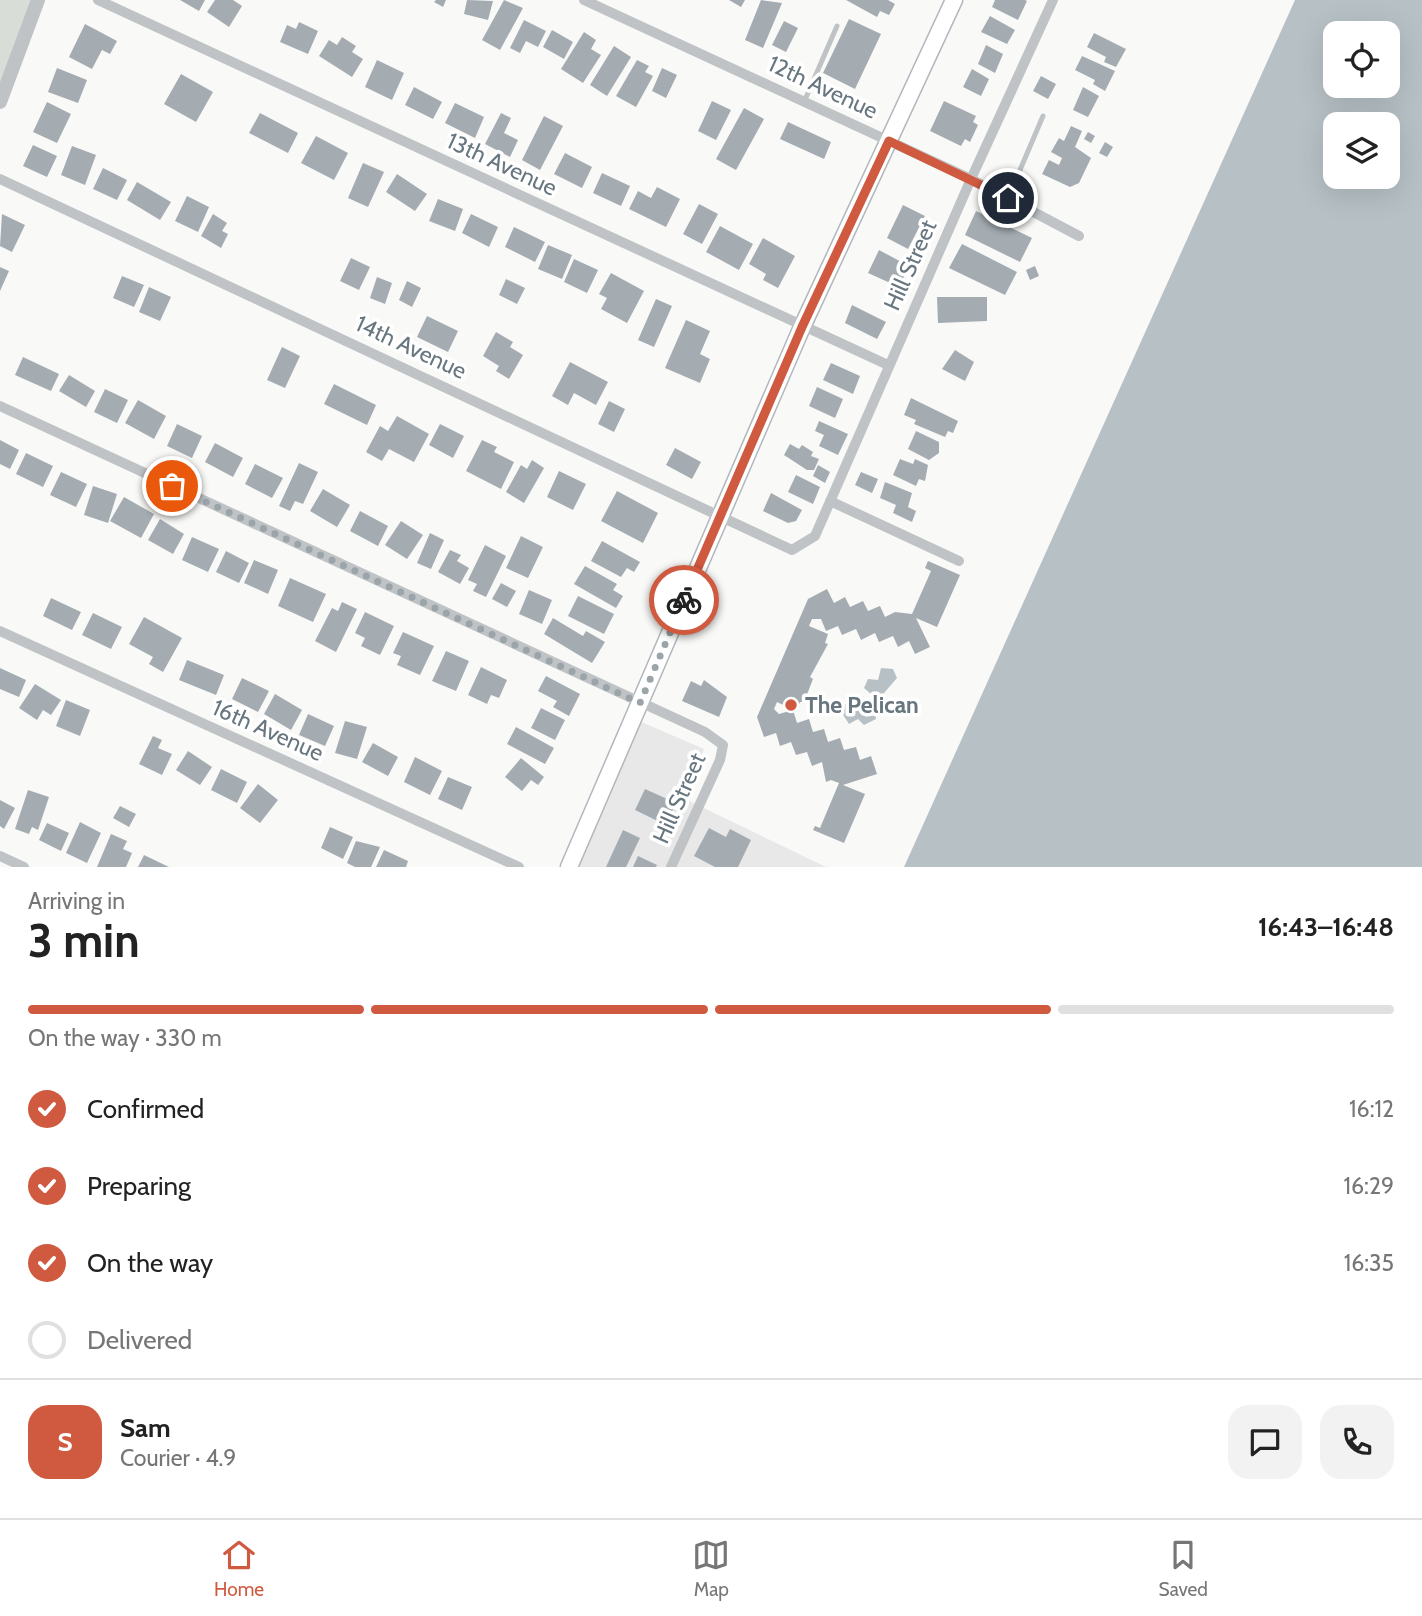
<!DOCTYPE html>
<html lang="en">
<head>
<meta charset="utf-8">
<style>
	body { margin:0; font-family:Cabin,sans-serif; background:#f2f2f2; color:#222; height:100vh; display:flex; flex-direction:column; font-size:26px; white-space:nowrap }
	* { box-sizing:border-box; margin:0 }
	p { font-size:23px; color:#767676 }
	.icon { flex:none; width:38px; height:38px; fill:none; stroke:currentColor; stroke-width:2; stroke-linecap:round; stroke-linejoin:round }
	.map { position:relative; height:867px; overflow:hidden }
	.drawer { display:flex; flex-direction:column; background:#fff; flex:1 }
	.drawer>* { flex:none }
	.buttons { position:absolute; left:1323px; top:21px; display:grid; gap:14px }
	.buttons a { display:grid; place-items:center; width:77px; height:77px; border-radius:14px; background:#fff; box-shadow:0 7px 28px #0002; font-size:35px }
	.pin { position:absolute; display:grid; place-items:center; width:60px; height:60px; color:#fff; margin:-30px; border:4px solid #fff; border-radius:50%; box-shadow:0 2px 7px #0007 }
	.courier { position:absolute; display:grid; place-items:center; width:70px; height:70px; margin:-35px; border:5px solid #d05a40; border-radius:50%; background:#fff; color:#222; box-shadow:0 2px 9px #0007 }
	.summary em { font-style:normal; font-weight:800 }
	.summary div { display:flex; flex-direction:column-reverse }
	.summary { display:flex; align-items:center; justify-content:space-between; height:119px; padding:0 28px }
	h1 { font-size:46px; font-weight:800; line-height:52px }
	.bar { display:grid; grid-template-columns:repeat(4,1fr); gap:10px 7px; align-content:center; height:84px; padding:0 28px }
	.bar i { height:9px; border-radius:5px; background:#e0e0e0 }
	.bar .active { background:#d05a40 }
	.bar p { grid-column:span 4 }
	.line { display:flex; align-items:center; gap:18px; padding:0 28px; border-top:2px solid #e0e0e0 }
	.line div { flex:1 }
	.round { display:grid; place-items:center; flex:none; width:74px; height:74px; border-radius:21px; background:#f2f2f2 }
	ol { padding:0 28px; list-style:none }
	li { display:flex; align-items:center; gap:21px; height:77px }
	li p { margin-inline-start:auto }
	li .icon { padding:7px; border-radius:50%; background:#d05a40; color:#fff; stroke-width:4 }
	li:last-child { color:#767676 }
	li i { width:38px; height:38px; border:4px solid #e0e0e0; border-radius:50% }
	.tab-bar { display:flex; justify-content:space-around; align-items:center; height:98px; border-top:2px solid #e0e0e0; background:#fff; font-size:19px; color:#767676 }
	.tab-bar a { display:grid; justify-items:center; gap:4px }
	.tab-bar .active { color:#d05a40 }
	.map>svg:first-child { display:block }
	.built { fill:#e7e8e7 }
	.green { fill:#d9ddd7 }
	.water { fill:#b7c1c5; fill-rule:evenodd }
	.building { fill:#a4acb2 }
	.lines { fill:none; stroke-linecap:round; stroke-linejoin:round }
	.secondary-casing { stroke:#b1b7bb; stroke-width:19 }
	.service { stroke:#bfc3c6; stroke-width:5 }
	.minor { stroke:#bfc3c6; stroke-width:10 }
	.tertiary { stroke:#bfc3c6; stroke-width:14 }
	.secondary { stroke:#fff; stroke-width:16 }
	.done { stroke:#9aa4a9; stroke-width:7; stroke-dasharray:0 12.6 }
	.route { stroke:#d05a40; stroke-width:9 }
	.poi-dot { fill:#d05a40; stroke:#fff; stroke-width:2.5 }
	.labels { text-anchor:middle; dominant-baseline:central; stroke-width:7; stroke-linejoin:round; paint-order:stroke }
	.street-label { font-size:23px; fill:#67767f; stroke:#fff }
	.poi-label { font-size:23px; font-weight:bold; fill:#67767f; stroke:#fff; text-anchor:start }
</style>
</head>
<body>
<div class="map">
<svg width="1422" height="867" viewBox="0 0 1422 867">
	<rect width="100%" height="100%" fill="#f9f9f7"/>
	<path class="built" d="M639,721L704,749L685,799L826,867H577Z"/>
	<path class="green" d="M0,0H38L0,102Z"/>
	<path class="water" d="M1295,0H1422V867H904ZM1335,33H1388V86H1335ZM1335,124H1388V177H1335Z
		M881,668L893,669L897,678L878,700L864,688L868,679L878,680Z
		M847,702L875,710L876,719L864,725L858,719L849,724L840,710Z"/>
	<path class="building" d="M180,0H205L199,11Z
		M215,0H233L242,6L229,27L207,12Z
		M436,0H446L443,7L434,2Z
		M467,0L493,1L488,20L464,14Z
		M504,0L523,8L500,50L482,40Z
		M729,0H745L741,7Z
		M761,0L782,3L763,48L745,40Z
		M846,0H888L895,4L889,15L880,11L877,17Z
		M995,0H1025L1027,1L1018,20L992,7Z
		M990,16L1015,30L1007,44L981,32Z
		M849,19L881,34L855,89L823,73Z
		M524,20L546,31L538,47L526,41L520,53L510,48Z
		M784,21L798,28L786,52L772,45Z
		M299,22L318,31L308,54L280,42L287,25L296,29Z
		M85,24L117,41L110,54L102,50L92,69L69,57Z
		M552,30L573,42L564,59L543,47Z
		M584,32L596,40L591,49L601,55L583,83L561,69Z
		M1094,33L1126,49L1116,67L1104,62L1106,57L1087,47Z
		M342,37L356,46L352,52L363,59L352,77L319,56L329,40L337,45Z
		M986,45L1003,54L995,73L978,64Z
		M614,46L631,57L607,96L590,85Z
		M1082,56L1115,71L1105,91L1093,84L1095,80L1075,70Z
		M377,60L404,73L392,100L365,87Z
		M637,60L649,66L645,72L653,76L636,107L616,96Z
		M57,68L87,80L78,103L48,92Z
		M662,68L677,75L666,98L652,91Z
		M972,69L989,79L981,96L963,87Z
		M181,74L213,92L196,122L164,104Z
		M1041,76L1056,84L1048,99L1033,91Z
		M414,87L442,102L433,119L405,105Z
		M1083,87L1099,96L1088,117L1073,110Z
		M712,101L731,110L716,140L698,131Z
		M944,101L976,116L973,122L978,125L970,142L965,139L961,146L930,131Z
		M47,102L71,114L57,143L33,132Z
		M455,103L484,117L475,138L445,123Z
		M744,108L764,119L736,170L716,159Z
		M260,113L298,133L288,153L249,133Z
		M501,113L511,118L504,133L518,140L510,157L485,144Z
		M544,116L563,126L540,170L522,160Z
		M788,122L831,142L824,159L780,139Z
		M1071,126L1082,131L1075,147L1091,158L1079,183L1070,187L1042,174L1049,160L1059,165L1062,158L1051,152L1059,138L1064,141Z
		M1088,132L1095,136L1091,143L1084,139Z
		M316,136L348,153L334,180L301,163Z
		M1105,142L1113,147L1107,157L1099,153Z
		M33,145L57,156L47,177L23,166Z
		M72,146L96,155L85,185L61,175Z
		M565,153L592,167L582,188L554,174Z
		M363,163L384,172L368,207L348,198Z
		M103,168L127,180L117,200L93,189Z
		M602,173L630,186L621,206L593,193Z
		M397,174L427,194L415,211L386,192Z
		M137,182L171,202L160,220L127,200Z
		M657,187L680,199L666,227L629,209L638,191L651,198Z
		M187,196L209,207L198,232L175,221Z
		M438,199L463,209L455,231L429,221Z
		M699,204L718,214L702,244L683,234Z
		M903,205L925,216L908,249L887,238Z
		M976,211L1032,238L1020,262L965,235Z
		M2,214L25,225L12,252L0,246Z
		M213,214L227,223L222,231L228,234L221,248L201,236Z
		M471,214L498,227L489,247L462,233Z
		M720,226L753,244L739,270L706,252Z
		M514,227L545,242L535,262L505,247Z
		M763,238L795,256L778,288L763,280L766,274L749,264Z
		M962,244L1017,272L1005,295L949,268Z
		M548,245L572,255L562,279L538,269Z
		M879,250L909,266L899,287L868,273Z
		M351,258L370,267L359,290L340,281Z
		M574,259L598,270L587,293L564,282Z
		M1035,266L1039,276L1030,280L1026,270Z
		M0,267L9,271L0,291Z
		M611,273L644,291L627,323L601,309L607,298L599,294Z
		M122,276L144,285L134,307L113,298Z
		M377,277L392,283L385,304L370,298Z
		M506,279L525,288L517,304L499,295Z
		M407,281L421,288L412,307L399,300Z
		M149,287L171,297L160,321L139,312Z
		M937,297H987V321L938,323Z
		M656,299L672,306L654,347L638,340Z
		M852,305L886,322L877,339L845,323Z
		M427,316L458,331L448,352L417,337Z
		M686,320L710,331L700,354L710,359L700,383L665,368Z
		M496,332L513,342L510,347L523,355L509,379L496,371L499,366L483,356Z
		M282,347L300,356L285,388L267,380Z
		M955,350L974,362L965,381L942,369Z
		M23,357L59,374L51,391L15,375Z
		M570,362L608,382L596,405L574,393L568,405L552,396Z
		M831,363L860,376L853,394L823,380Z
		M69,375L95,391L86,407L59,391Z
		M334,384L376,405L367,425L324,404Z
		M817,387L843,399L835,418L809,406Z
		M105,389L128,400L117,423L94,412Z
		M911,398L958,421L953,433L948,431L945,437L914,424L916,420L904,415Z
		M138,400L166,416L154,439L125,423Z
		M609,401L625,409L614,432L598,424Z
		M397,416L429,434L414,462L389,449L382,461L366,452L380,426L388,431Z
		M819,421L848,434L838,455L819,446L824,435L815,431Z
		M177,424L202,436L192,458L167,446Z
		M440,424L464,436L453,458L429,445Z
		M916,431L939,442V453L929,460L908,449Z
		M0,440L19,450L10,469L0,464Z
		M482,440L497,447L494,452L514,462L501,489L466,471Z
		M215,443L243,458L233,477L205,462Z
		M790,444L799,449L802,445L813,452L811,456L819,459L814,470H807L784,455Z
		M675,448L701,462L692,479L666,465Z
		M26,453L53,466L43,487L16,474Z
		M900,459L913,464L915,459L928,465L925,481L919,479L916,486L893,475Z
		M532,460L544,468L524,503L506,492L521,465L527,469Z
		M299,463L318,472L303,504L295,501L290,511L279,506Z
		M255,464L283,478L272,498L245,484Z
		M818,465L830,472L825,483L813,476Z
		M559,471L586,484L573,510L547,497Z
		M61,472L87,484L76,507L50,495Z
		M861,472L878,479L872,493L855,485Z
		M796,475L820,487L813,504L788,492Z
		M885,482L912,493L908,507L916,511L912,522L893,513L896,505L880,498Z
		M93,486L117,494L108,523L84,515Z
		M323,489L350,505L337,527L310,511Z
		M617,491L658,513L643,543L601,521Z
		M771,493L802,510L796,521L788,523L763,511Z
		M124,497L154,514L141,538L110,521Z
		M360,511L388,526L378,546L350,531Z
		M160,519L184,534L173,554L148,540Z
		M401,521L423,535L407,559L385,545Z
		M430,533L444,540L431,569L417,563Z
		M521,536L543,547L528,578L506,568Z
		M192,537L219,549L208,572L182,560Z
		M602,541L640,562L634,572L627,568L621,577L591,561Z
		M485,545L506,556L486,597L473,591L477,584L468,580Z
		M450,550L461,555L457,561L469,568L460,584L438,572Z
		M226,551L249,563L239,583L216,572Z
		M254,560L278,570L268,594L244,583Z
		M928,561L960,575L937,627L916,618L930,647L915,654L909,641L898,647L893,636L879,642L875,633L861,640L856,629L842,635L838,626L826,631L821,619H812L809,626L828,634L825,643L828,644L810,677L813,679L804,702H800L796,711L777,702L774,709L779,714L793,710L797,723L809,719L813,732L824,729L828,742L840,738L844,750L856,747L860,760L871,756L877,774L843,785L865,794L844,843L813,830L815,826L820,828L839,783L831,780L826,782L822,762L812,766L807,752L796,755L791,742L780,746L776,733L764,737L757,717L808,599L827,589L834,603L845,597L850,607L863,601L868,611L880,606L885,617L895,612L912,614L931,571L925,568Z
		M585,566L617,584L613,590L623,596L616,608L574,584Z
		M290,578L326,594L313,622L278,606Z
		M501,583L516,591L507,607L492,599Z
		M529,590L552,600L542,624L519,614Z
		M578,596L614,614L604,634L568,616Z
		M51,598L81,612L72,630L43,616Z
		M342,602L357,609L336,652L315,641L332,608L338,611Z
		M365,612L394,626L380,655L361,646L365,638L355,633Z
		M93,613L122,627L111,649L82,635Z
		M144,617L182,638L163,672L149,664L153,657L129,644Z
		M553,618L583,636L586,631L605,642L592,663L544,634Z
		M403,632L434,646L420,675L397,665L401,656L393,653Z
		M446,651L469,661L456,691L432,681Z
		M187,660L224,675L216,695L179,680Z
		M481,667L507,680L499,698L491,695L487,704L468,695Z
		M0,668L26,680L19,697L0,689Z
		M546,676L580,694L569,716L553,707L557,701L538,691Z
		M242,678L269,691L258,712L232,699Z
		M704,680L727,697L719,717L682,701L691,681L701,686Z
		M35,684L61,700L51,715L43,710L37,720L19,708Z
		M275,694L302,710L291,730L264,714Z
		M66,700L90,710L80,736L56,726Z
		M541,708L565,720L555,740L531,728Z
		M308,714L334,726L325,746L299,735Z
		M345,721L367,727L357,759L335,753Z
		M516,727L554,748L545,764L507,744Z
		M153,736L162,740L158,748L172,754L162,775L139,764Z
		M373,743L398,757L388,776L362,762Z
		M188,751L212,767L200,785L176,770Z
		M415,757L442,771L430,795L404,782Z
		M521,758L544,777L538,785L531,780L522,791L505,777Z
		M221,769L247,782L237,803L211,790Z
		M448,777L472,787L462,810L438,799Z
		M258,784L278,800L260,823L240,808Z
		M645,789L676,803L666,825L635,810Z
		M28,790L49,797L38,830L32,827L29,834L15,829Z
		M0,800L15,808L4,829L0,826Z
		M120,806L136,814L129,827L113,818Z
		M80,822L101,833L87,863L66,853Z
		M47,823L69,833L61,851L39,840Z
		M330,827L353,837L343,859L321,848Z
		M709,828L726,837L730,829L751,840L738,867H715L694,856Z
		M623,830L640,838L626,867H606Z
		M111,834L127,841L123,849L132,853L126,867H97Z
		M356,841L380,847L371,867H355L347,863Z
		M384,850L408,861L406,867H376Z
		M144,855L169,867H138Z
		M638,856L657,865L656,867H633Z"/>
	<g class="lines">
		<g class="secondary-casing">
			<path id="secondary" d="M569,867L802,327L954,0"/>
		</g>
		<path class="service" d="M804,102L837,26
			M1008,198L1043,116"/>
		<path class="minor" d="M98,0L888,365
			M584,0L971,179L1079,236
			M0,179L792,550L815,536L971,179L1053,0
			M0,406L705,732L723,745L720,760L671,867
			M830,501L959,561
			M0,631L519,867
			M0,856L24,867"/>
		<path class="tertiary" d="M0,102L38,0"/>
		<use href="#secondary" class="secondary"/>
	</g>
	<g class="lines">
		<path class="done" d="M172,486L640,703L684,600"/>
		<path class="route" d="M684,600L802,327L889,141L1008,198"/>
	</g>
	<circle class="poi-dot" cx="791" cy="705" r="7"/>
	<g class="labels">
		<g class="street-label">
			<text transform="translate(823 87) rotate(25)">12th Avenue</text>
			<text transform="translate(502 164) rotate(25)">13th Avenue</text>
			<text transform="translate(910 265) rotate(-66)">Hill Street</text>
			<text transform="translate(411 347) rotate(25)">14th Avenue</text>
			<text transform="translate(268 730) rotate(24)">16th Avenue</text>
			<text transform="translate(679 798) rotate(-66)">Hill Street</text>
		</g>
		<g class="poi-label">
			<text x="805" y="705">The Pelican</text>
		</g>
	</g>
</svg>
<div class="buttons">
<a><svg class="icon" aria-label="locate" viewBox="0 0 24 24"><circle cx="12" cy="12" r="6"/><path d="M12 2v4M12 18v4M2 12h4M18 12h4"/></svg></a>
<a><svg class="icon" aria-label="layers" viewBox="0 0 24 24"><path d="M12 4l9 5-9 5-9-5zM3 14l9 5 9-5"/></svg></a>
</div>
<div class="pin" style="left:172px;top:486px;background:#ea580c"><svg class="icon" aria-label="bag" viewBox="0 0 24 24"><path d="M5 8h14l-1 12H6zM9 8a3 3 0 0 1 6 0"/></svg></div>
<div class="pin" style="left:1008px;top:198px;background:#1f2937"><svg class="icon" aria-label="home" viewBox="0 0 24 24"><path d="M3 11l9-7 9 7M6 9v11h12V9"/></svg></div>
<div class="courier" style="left:684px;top:600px"><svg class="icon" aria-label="bike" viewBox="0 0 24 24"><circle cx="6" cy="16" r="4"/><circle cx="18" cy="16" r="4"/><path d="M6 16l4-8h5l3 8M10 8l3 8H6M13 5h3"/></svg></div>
</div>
<section class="drawer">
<div class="summary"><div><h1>3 min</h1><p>Arriving in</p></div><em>16:43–16:48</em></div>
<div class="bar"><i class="active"></i><i class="active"></i><i class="active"></i><i></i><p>On the way · 330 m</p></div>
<ol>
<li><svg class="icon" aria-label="check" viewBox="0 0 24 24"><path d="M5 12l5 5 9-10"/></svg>Confirmed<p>16:12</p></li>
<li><svg class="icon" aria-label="check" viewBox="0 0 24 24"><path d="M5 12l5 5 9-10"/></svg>Preparing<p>16:29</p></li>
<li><svg class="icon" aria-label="check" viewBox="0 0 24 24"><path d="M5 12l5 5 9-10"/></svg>On the way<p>16:35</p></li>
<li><i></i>Delivered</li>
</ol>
<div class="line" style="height:126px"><b class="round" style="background:#d05a40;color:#fff">S</b><div><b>Sam</b><p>Courier · 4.9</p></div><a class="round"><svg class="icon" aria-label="chat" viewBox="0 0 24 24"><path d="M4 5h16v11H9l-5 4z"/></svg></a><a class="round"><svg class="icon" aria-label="phone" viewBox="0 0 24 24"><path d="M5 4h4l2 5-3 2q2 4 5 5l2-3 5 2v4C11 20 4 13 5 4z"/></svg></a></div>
</section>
<nav class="tab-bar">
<a class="active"><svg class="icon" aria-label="home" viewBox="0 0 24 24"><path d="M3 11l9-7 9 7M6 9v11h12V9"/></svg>Home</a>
<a><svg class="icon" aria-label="map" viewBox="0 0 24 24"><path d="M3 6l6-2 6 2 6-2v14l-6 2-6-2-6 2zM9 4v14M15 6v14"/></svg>Map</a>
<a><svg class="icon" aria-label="saved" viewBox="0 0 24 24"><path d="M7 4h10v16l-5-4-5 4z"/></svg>Saved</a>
</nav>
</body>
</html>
